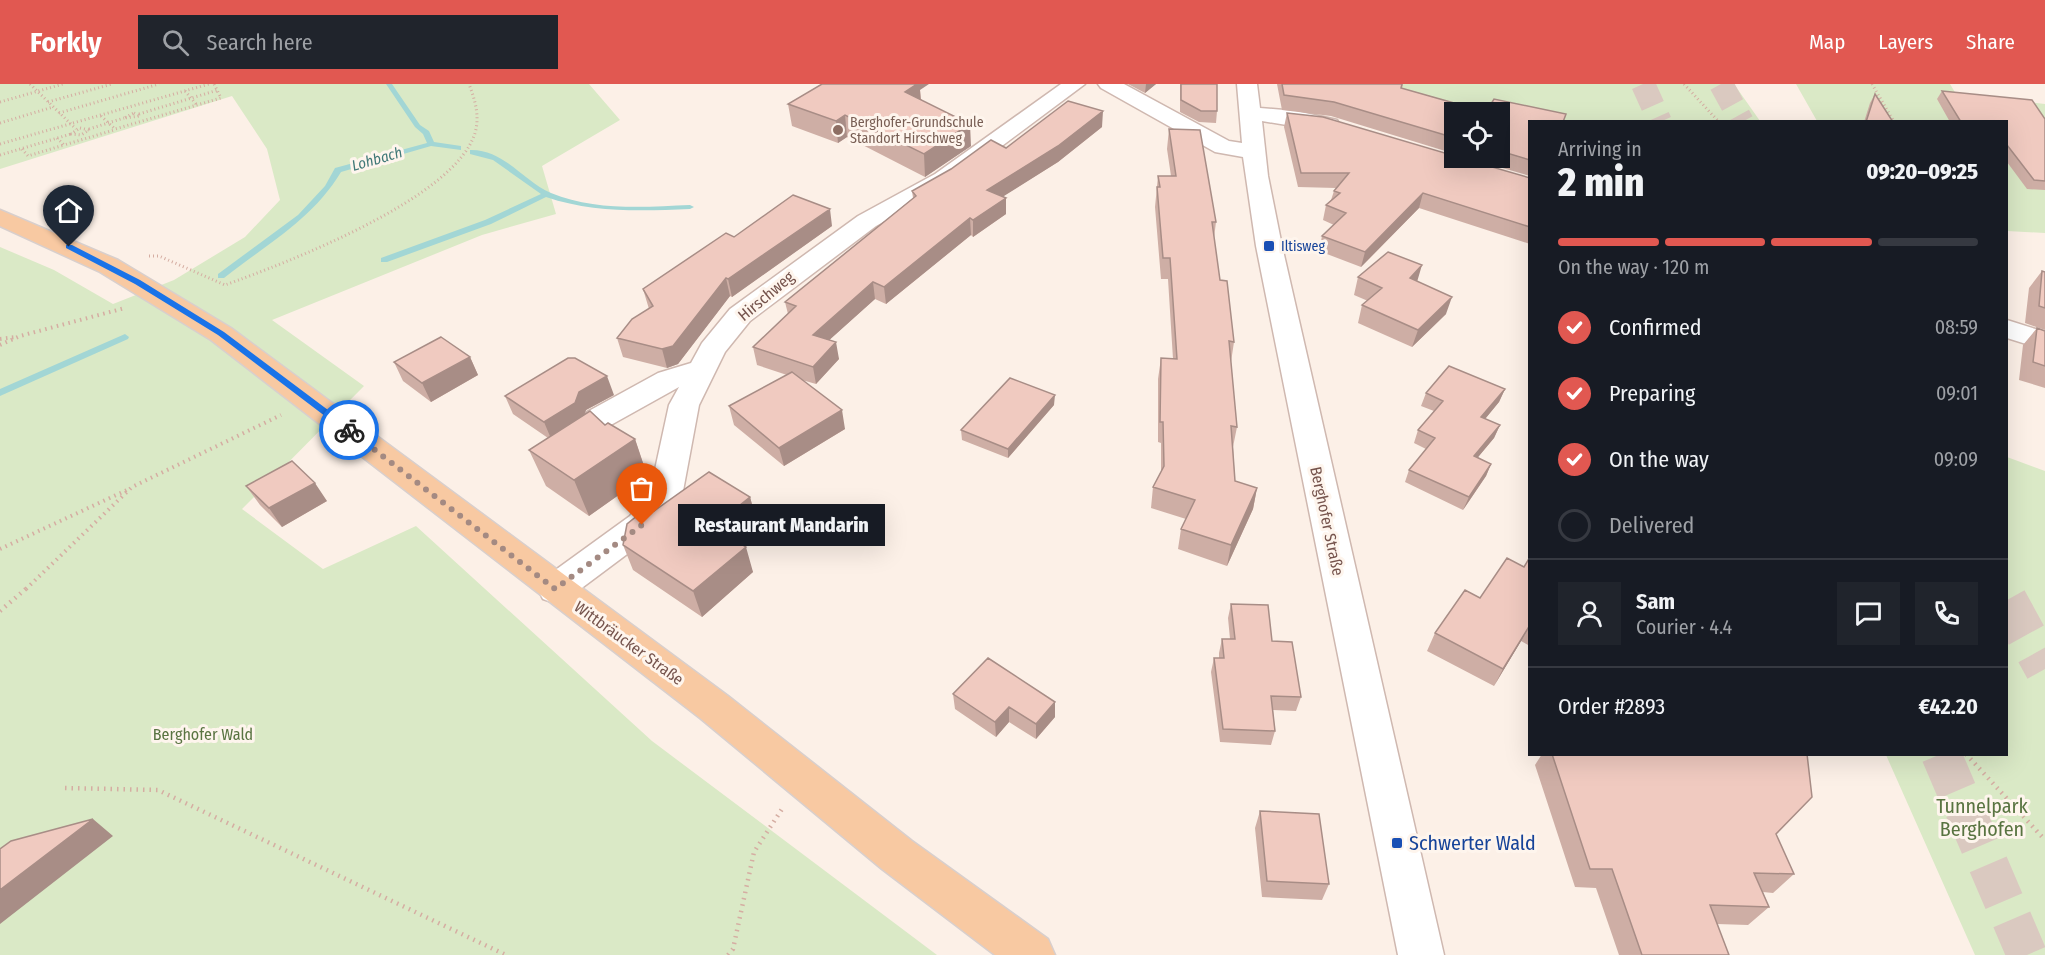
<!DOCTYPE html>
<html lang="en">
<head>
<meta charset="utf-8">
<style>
	body { margin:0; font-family:"Fira Sans Condensed",sans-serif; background:#20242c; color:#f1f3f6; height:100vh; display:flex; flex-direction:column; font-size:22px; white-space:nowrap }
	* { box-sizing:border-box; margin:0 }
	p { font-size:20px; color:#9ea1a6 }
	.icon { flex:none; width:33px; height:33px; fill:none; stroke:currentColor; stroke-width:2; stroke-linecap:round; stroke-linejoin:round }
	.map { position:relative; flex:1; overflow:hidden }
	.drawer { position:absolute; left:1528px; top:36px; width:480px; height:636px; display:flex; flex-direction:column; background:#171b24; border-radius:0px; box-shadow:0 6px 24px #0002 }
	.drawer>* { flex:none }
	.tools { position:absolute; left:1444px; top:18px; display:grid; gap:12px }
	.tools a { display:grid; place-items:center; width:66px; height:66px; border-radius:0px; background:#171b24; box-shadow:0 6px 24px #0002; font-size:30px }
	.pin { position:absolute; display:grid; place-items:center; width:51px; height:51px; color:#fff; margin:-62px -26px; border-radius:50% 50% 50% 0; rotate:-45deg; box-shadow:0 0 6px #0007 }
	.pin .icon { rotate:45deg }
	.courier { position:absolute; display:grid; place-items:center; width:60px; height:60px; margin:-30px; border:4px solid #1a73e8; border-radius:50%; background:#fff; color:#222; box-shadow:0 2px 8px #0007 }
	.bubble { position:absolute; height:42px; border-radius:0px; background:#171b24; box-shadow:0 6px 24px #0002; font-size:20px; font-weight:800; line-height:42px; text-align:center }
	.head em { font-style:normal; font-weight:800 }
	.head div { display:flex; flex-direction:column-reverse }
	.head { display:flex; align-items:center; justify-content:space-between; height:102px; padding:0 30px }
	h1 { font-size:39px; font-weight:800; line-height:45px }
	.bar { display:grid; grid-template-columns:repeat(4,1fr); gap:9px 6px; align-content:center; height:72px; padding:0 30px }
	.bar i { height:8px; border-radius:4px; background:#363941 }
	.bar .selected { background:#e15851 }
	.bar p { grid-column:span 4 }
	.line { display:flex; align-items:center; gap:15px; padding:0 30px; border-top:2px solid #363941 }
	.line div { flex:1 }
	.round { display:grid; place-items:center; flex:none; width:63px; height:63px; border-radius:0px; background:#20242c }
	ol { padding:0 30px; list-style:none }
	li { display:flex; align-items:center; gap:18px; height:66px }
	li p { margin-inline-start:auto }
	li .icon { padding:6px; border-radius:50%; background:#e15851; color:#fff; stroke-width:4 }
	li:last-child { color:#9ea1a6 }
	li i { width:33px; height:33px; border:3px solid #363941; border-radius:50% }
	header { display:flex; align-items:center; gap:36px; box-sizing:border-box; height:84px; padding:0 30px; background:#e15851; color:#fff }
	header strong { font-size:28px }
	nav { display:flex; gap:33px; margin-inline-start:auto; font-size:21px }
	.search { width:420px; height:54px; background:#20242c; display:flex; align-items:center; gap:15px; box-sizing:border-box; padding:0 21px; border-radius:0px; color:#9ea1a6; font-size:22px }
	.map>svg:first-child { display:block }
	.green { fill:#dae9c6 }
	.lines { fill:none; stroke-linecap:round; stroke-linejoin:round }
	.stream { fill:#a2d6d5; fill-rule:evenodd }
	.highway-tunnel-far1 { stroke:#dac9c0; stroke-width:24; stroke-dasharray:24 12; stroke-linecap:butt }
	.highway-tunnel { stroke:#dac9c0; stroke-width:40; stroke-dasharray:40 20; stroke-linecap:butt }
	.minor-casing { stroke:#cfb8b0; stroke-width:3 }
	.major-casing { stroke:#d8cfcd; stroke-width:3 }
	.path-far2 { stroke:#d5ada2; stroke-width:3; stroke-dasharray:1 3; stroke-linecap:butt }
	.path-far1 { stroke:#d5ada2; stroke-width:4; stroke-dasharray:1.5 4.5; stroke-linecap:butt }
	.path { stroke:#d5ada2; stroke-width:4.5; stroke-dasharray:1.5 5; stroke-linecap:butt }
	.minor { fill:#fff; fill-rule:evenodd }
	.major { fill:#f8c9a2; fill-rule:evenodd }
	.wall { fill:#ceaea5 }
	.shaded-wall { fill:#a88d86 }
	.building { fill:#f0cac0; stroke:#a88d86; stroke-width:1.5 }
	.route { fill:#1a73e8 }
	.done { stroke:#a48a82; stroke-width:6; stroke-dasharray:0 10.8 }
	.education-dot { fill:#8d6e63; stroke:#fef5ed; stroke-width:2 }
	.transit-dot { fill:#1a4fb4; stroke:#fef5ed; stroke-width:2 }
	.labels { text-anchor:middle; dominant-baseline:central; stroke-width:6; stroke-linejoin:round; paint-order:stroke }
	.far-education-label { font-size:14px; fill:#785e54; stroke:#fef5ed; text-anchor:start }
	.far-transit-label { font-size:14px; fill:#164399; stroke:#fef5ed; text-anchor:start }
	.far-water-label { font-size:15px; font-style:italic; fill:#407978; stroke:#fef5ed }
	.street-label { font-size:16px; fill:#75534c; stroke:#fef5ed }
	.park-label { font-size:16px; fill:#597441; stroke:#fef5ed }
	.near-park-label { font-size:20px; fill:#597441; stroke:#fef5ed }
	.near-transit-label { font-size:20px; fill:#164399; stroke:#fef5ed; text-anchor:start }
</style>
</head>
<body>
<header>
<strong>Forkly</strong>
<div class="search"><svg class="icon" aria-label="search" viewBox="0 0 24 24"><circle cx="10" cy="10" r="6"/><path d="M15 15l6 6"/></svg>Search here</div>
<nav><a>Map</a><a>Layers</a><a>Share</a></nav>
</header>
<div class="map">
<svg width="2045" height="871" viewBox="0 0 2045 871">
	<rect width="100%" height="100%" fill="#fcf0e7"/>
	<path class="green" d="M0,0H589L620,36L542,82L556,130L482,151L272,236L364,302L242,425L323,485L416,442L652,657L937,871H0V163L54,186L113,220L174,196L245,153L280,116L267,65L232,12L0,85Z
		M1396,0H1734L1760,37H1531L1500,28L1387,13Z
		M1796,0H1950L1956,10L2045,20V149L2007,147V38L1817,37Z
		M2007,373L2045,387V871H1975L1886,671L2007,670Z"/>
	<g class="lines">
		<path class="stream" d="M386,0H392L420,41L429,47L434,58L461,62V66L431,62L341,88C312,136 267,160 224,194H218V190L298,131L325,102L335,84L427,59L423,50L415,43Z
			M470,66C504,65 523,97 551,109C594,127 645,123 690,121L694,123L690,125C641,127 593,129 546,113L491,140L387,178H381V174L485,136L541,110L493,76L470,70Z
			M125,250L129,253L128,255L0,312V305Z"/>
		<path class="highway-tunnel-far1" d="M1643,0L1660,38
			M1721,0L1742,38"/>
		<path class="highway-tunnel" d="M2007,516L2045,585
			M1941,670L2027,871"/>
		<g class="minor-casing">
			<path id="minor" d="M1061,0H1085L951,100L876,142L750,237L725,268L699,321L683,407L678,415L654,450L567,515L555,519L543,515L538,505L543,495L630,432L651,404L669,321L679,303L609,342L598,345L587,342L583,335L587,328L658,289L691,279L702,259L730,225L858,132L935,90Z
				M1098,0H1124L1229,57L1242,59L1237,0H1257L1260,24L1296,27L1337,36L1340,41L1337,46L1329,48L1262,37L1268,92L1282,162L1444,871H1398L1256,162L1243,73L1215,68L1101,4Z
				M2007,236L2045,248V266L2007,254Z"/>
		</g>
		<g class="major-casing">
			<path id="major" d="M0,126L118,176L231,244L728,612L912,757L1048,855L1055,871H995L882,785L700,634L211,256L100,188L0,142Z"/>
		</g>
		<path class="path-far2" d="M30,0L76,45
			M1684,0L1719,38
			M1872,0L1894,38
			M185,7L197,21
			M0,18L63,0
			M48,18L112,0
			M59,29L159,0
			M134,29L140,32L124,34Z
			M139,30L218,6
			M101,32L115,45L221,14L214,0
			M0,39L53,23
			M80,44L89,46L81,51L71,50Z
			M89,45L124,34
			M57,54L64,61L114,46
			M0,60L209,0
			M22,65L28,72L64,61
			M0,71L71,50
			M149,172H159L225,201C286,179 455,115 475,49C480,32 475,16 469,0"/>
		<path class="path-far1" d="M0,255L16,253
			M0,261L20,252L125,224
			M0,465L127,406
			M26,505L132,403L281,331"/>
		<path class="path" d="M0,527L28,503
			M1966,670L2045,756
			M65,704L158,706L506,871
			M728,871L733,865L754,768L782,725"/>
		<use href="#minor" class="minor"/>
		<use href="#major" class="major"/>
	</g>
	<path class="wall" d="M1128,0H1156L1145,9Z
		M1180,0H1217V27L1216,39L1199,38L1180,28Z
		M1277,0H1403L1402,4L1486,28L1494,15L1566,30L1563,38H1530V92L1468,74H1500V28H1455V70L1331,32L1282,26Z
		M920,6L921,15L971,62L925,93L847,53L838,59L792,42L788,20Z
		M1942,7L2045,35V106L2027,105L2007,78V38H1950L1937,15Z
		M1875,10L1893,38H1864L1870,19Z
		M1287,29L1530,94V160L1419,124L1361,183L1319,167L1322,152L1334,141L1323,136L1326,121L1331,116L1334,107L1336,104L1298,103L1284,43Z
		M1102,43L1058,78L1003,112L1006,130L973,153L971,151L886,220L875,215L829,256L839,275L816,300L802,296L845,345L784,382L734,341L729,322L787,291L757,281L753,263L788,230L785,218L913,114L912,107L1006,64Z
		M1169,45L1216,138L1214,154L1220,196L1234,258L1231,278L1237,343L1233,363L1235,397L1257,404L1253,425L1227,482L1178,465L1181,445L1186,435L1151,424L1153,403L1161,388V359L1158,358V295L1161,274L1173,275L1168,195H1161L1155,123L1158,92H1171L1167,65Z
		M832,142L732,213L730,212L678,280L667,284L623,273L617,254L649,225L643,205L734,153Z
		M2042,187L2045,188V246L2025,239L2029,204Z
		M1358,193L1417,198L1446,230L1412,263L1358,239L1362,221L1368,217L1354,211Z
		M2037,244L2045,247V304L2019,296L2023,261Z
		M470,273L478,291L431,318L403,297L394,278Z
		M1505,305L1499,318L1485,335L1500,341L1494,354L1478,373L1491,380L1486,392L1463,426L1405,398L1409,386L1426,365L1414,359L1418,346L1434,327L1421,322L1426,309Z
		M614,311L586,326L584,331L635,355L647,391L589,432L546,402L529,366L548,354L513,330L505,312Z
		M1054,321L1008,374L962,356L961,346Z
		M246,402L327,417L282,443L260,421Z
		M750,413L757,439L736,456L753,488L702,533L633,486L623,461L654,427Z
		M1530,473V562L1521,557L1494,602L1427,567L1435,549L1524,483Z
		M1231,520L1272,557L1301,613L1296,627L1273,626L1275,647L1271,661L1220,658L1211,588L1214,574H1219V569L1222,555H1230L1228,534Z
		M953,610L1055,633L1036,655L1009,638L996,653L955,625Z
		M1542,670H1807L1776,750L1794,790L1773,809L1763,808L1769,823L1748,841L1717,840L1729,871H1619L1596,804L1575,803L1535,681Z
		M1260,727L1329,800L1322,816L1262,813L1255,744Z"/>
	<path class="shaded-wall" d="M905,0H929L920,6L921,20L907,29Z
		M1146,0H1156L1145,9Z
		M1103,27L1102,43L1058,78L988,122L987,106Z
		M845,31L847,53L838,59L836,37Z
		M970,40L971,62L925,93L924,70Z
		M1423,109L1419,124L1361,183L1365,168Z
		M1006,114V130L973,153V136Z
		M830,125L832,142L732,213L728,195Z
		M970,134L971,151L886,220L884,203Z
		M1422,181L1417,198L1410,194Z
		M726,194L730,212L678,280L667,284L662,265Z
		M873,198L875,215L816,268L813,251Z
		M1452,213L1446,230L1412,263L1418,246Z
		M836,258L839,275L816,300L813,283Z
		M470,273L478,291L431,318L422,299Z
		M607,292L614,311L586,326L582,338L552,357L544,338L579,308Z
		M1505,305L1499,318L1476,346L1481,333Z
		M1055,311L1054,321L1008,374V365Z
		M842,326L845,345L784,382L779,364Z
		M1500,341L1494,354L1469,384L1474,372Z
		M635,355L647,391L589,432L574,396Z
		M1491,380L1486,392L1463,426L1469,413Z
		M315,399L327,417L282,443L269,424Z
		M1257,404L1253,425L1227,482L1231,461Z
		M750,413L757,439L722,468L714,442Z
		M746,463L753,488L702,533L693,507Z
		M1530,541L1521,557L1494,602L1503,585Z
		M1055,618V633L1036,655V640Z
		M1009,623V638L996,653L995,638Z
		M93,735L113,752L0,840V806Z"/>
	<path class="building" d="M822,0H917L905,8L970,40L924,70L845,31L836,37L788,20Z
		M1181,0H1217V27H1201L1181,16Z
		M1282,0H1402L1401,4L1486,28L1494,15L1566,30L1563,38H1530V76L1500,67V28H1455V54L1334,18L1284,11Z
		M1942,7L2032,16L2045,35V97L2034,96L2007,61V38H1961Z
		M1875,10L1893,38H1866Z
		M1068,17L1103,27L1058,62L987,106L1006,114L973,136L970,134L884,203L873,198L813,251L836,258L813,283L753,263L796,222L785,218L916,112L912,107L951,85L991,56L1006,64Z
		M1287,29L1323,33L1455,72V74H1461L1530,94V143L1423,109L1365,168L1322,152L1346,129L1326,121L1340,109L1334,107L1349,89H1301Z
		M1169,45L1200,46L1216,138H1212L1220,196L1227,197L1234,258L1229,257L1237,343L1231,342L1235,397L1257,404L1231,461L1181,445L1195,416L1153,403L1164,382L1163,338H1160L1161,274L1177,275L1170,174H1163L1157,103H1160L1158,92H1176Z
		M793,111L830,125L728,195L726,194L673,262L662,265L617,254L632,235L653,222L643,205L726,149L734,153Z
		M1388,168L1422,181L1410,194L1452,213L1418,246L1362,221L1382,204L1358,193Z
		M2042,187L2045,188V224L2039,222Z
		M2037,244L2045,247V282L2033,278Z
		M441,253L470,273L422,299L394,278Z
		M568,274H575L607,292L579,308L575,319L544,338L505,312Z
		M1449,282L1505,305L1481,333L1500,341L1474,372L1491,380L1469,413L1409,386L1435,354L1418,346L1443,317L1426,309Z
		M792,288L842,326L779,364L729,322Z
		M1010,294L1055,311L1008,365L961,346Z
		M590,327L605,341L608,339L635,355L574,396L529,366Z
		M292,377L315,399L269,424L246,402Z
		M709,388L750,413L714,442L746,463L693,507L623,461L627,440L648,423L654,427Z
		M1530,473V541L1503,585L1435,549L1465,506L1480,514L1507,474L1524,483Z
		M1231,520L1268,521L1272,557L1292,558L1301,613L1271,612L1275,647L1223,645L1214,574H1224L1222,555H1235Z
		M988,574L1055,618L1036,640L1009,623L995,638L953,610Z
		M1552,670H1807L1812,713L1776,750L1794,790L1754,789L1769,823L1710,821L1729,871H1642L1612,785H1590Z
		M1260,727L1319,730L1329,800L1267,797Z
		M93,735L0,806V765L11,757Z"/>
	<path class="route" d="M66,161H72L140,196L224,248L352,344V348H346L218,251L135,200L66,164Z"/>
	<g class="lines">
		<path class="done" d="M349,346L555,505L642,441"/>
	</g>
	<circle class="education-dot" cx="838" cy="46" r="6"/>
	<g class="transit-dot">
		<rect x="1263" y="156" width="12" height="12" rx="3"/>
		<rect x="1391" y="753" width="12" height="12" rx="3"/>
	</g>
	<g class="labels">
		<g class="far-education-label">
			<text x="850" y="38">Berghofer-Grundschule<tspan x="850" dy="16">Standort Hirschweg</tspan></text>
		</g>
		<g class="far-transit-label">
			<text x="1281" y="162">Iltisweg</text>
		</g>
		<g class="far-water-label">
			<text transform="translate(377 75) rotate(-16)">Lohbach</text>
		</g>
		<g class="street-label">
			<text transform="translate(766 212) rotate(-40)">Hirschweg</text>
			<text transform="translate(1327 437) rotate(78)">Berghofer Straße</text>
			<text transform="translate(629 559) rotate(36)">Wittbräucker Straße</text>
		</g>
		<g class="park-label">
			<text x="203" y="650">Berghofer Wald</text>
		</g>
		<g class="near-park-label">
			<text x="1982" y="722">Tunnelpark<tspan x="1982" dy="23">Berghofen</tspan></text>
		</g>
		<g class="near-transit-label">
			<text x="1409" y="759">Schwerter Wald</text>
		</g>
	</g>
</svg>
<div class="tools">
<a><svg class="icon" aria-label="locate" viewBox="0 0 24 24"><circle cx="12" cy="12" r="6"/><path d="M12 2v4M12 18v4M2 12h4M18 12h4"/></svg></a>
</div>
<div class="pin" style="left:642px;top:441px;background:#ea580c"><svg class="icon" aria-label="bag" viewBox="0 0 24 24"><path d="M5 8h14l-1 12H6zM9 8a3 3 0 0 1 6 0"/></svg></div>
<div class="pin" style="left:69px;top:163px;background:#1f2937"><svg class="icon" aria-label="home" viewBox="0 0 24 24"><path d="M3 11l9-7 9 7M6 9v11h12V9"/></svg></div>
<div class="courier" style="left:349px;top:346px"><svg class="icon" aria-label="bike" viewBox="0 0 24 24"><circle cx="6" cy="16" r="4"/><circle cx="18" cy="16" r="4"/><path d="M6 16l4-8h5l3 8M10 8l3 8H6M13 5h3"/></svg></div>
<div class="bubble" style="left:678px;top:420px;width:207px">Restaurant Mandarin</div>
<section class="drawer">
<div class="head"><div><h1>2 min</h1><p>Arriving in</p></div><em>09:20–09:25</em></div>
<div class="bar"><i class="selected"></i><i class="selected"></i><i class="selected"></i><i></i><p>On the way · 120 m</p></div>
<ol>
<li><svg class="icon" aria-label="check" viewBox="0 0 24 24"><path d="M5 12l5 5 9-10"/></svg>Confirmed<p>08:59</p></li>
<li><svg class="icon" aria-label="check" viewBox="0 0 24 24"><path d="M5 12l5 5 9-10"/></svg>Preparing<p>09:01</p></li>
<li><svg class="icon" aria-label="check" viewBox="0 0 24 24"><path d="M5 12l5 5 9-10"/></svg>On the way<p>09:09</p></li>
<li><i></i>Delivered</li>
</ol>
<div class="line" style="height:108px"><a class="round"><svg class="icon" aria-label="person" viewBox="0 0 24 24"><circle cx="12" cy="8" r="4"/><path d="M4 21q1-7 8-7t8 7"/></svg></a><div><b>Sam</b><p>Courier · 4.4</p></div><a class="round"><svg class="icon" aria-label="chat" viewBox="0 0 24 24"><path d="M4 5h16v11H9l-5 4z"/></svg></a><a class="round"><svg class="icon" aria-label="phone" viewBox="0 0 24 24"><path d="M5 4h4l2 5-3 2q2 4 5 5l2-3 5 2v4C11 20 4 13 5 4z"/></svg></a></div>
<div class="line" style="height:78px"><div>Order #2893</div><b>€42.20</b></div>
</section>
</div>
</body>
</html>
